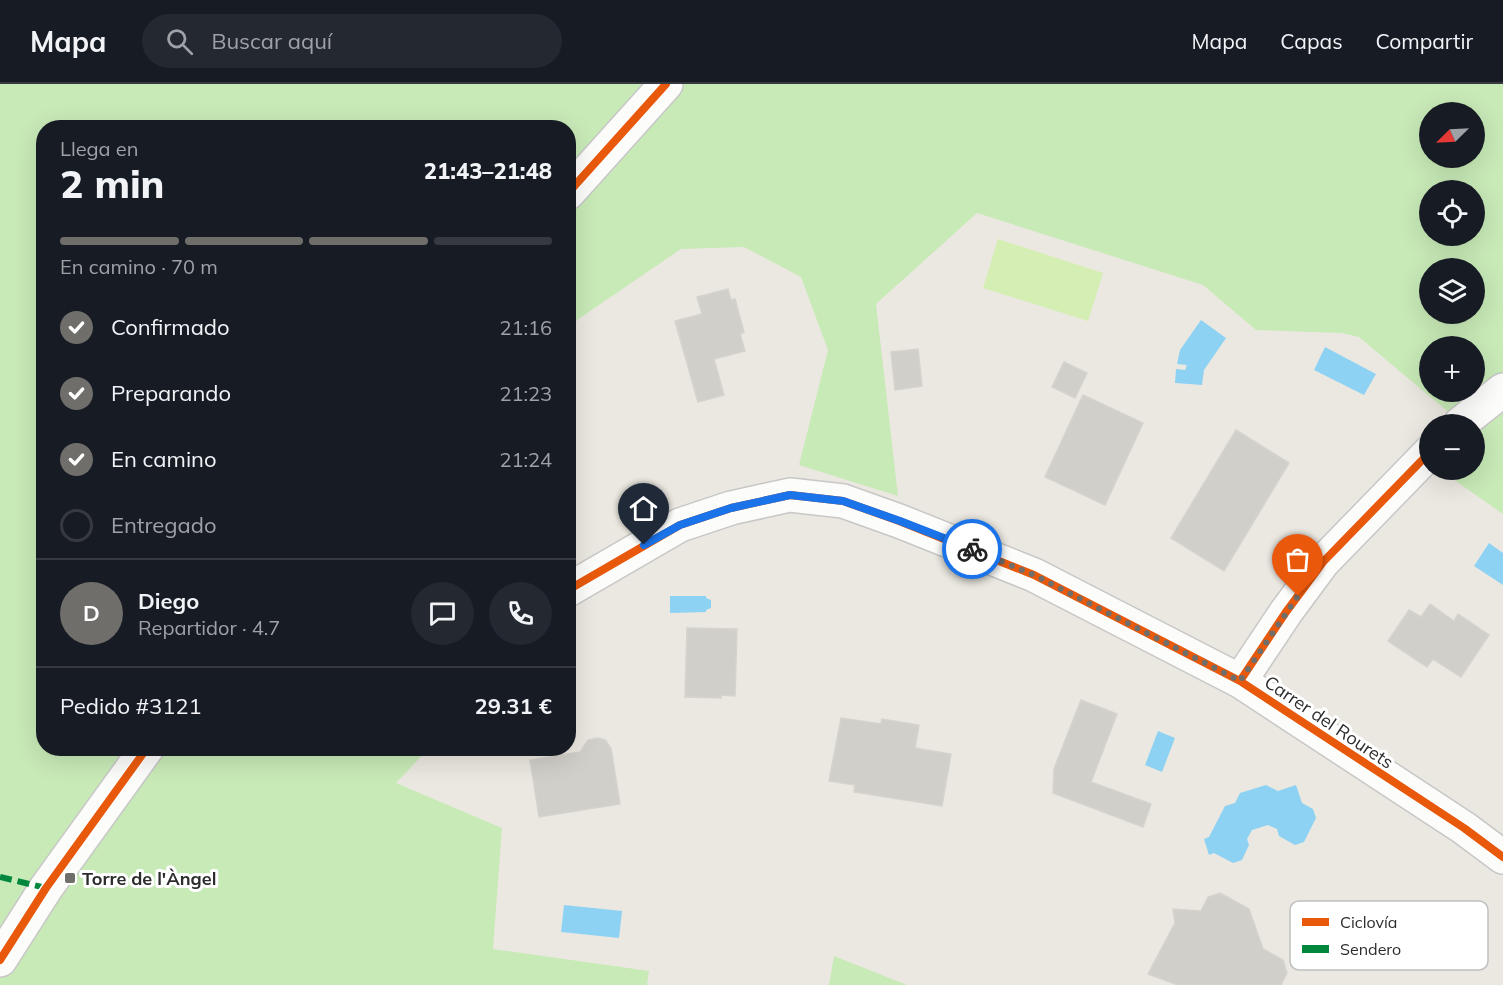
<!DOCTYPE html>
<html lang="es">
<head>
<meta charset="utf-8">
<style>
	body { margin:0; font-family:Mulish,sans-serif; background:#242831; color:#f1f3f6; height:100vh; display:flex; flex-direction:column; font-size:22px; white-space:nowrap }
	* { box-sizing:border-box; margin:0 }
	p { font-size:20px; color:#9ea1a6 }
	.icon { flex:none; width:33px; height:33px; fill:none; stroke:currentColor; stroke-width:2; stroke-linecap:round; stroke-linejoin:round }
	.map { position:relative; flex:1; overflow:hidden }
	.details { position:absolute; left:36px; top:36px; width:540px; height:636px; display:flex; flex-direction:column; background:#171b24; border-radius:24px; box-shadow:0 6px 24px #0002 }
	.details>* { flex:none }
	.needle { width:39px; rotate:246deg }
	.tools { position:absolute; left:1419px; top:18px; display:grid; gap:12px }
	.tools a { display:grid; place-items:center; width:66px; height:66px; border-radius:50%; background:#171b24; box-shadow:0 6px 24px #0002; font-size:30px }
	.pin { position:absolute; display:grid; place-items:center; width:51px; height:51px; color:#fff; margin:-62px -26px; border-radius:50% 50% 50% 0; rotate:-45deg; box-shadow:0 0 6px #0007 }
	.pin .icon { rotate:45deg }
	.courier { position:absolute; display:grid; place-items:center; width:60px; height:60px; margin:-30px; border:4px solid #1a73e8; border-radius:50%; background:#fff; color:#222; box-shadow:0 2px 8px #0007 }
	.summary em { font-style:normal; font-weight:800 }
	.summary div { display:flex; flex-direction:column-reverse }
	.summary { display:flex; align-items:center; justify-content:space-between; height:102px; padding:0 24px }
	h1 { font-size:39px; font-weight:800; line-height:45px }
	.bar { display:grid; grid-template-columns:repeat(4,1fr); gap:9px 6px; align-content:center; height:72px; padding:0 24px }
	.bar i { height:8px; border-radius:4px; background:#363941 }
	.bar .active { background:#6f6e6b }
	.bar p { grid-column:span 4 }
	.line { display:flex; align-items:center; gap:15px; padding:0 24px; border-top:2px solid #363941 }
	.line div { flex:1 }
	.round { display:grid; place-items:center; flex:none; width:63px; height:63px; border-radius:32px; background:#242831 }
	ol { padding:0 24px; list-style:none }
	li { display:flex; align-items:center; gap:18px; height:66px }
	li p { margin-inline-start:auto }
	li .icon { padding:6px; border-radius:50%; background:#6f6e6b; color:#fff; stroke-width:4 }
	li:last-child { color:#9ea1a6 }
	li i { width:33px; height:33px; border:3px solid #363941; border-radius:50% }
	header { display:flex; align-items:center; gap:36px; box-sizing:border-box; height:84px; padding:0 30px; background:#171b24; border-bottom:2px solid #363941 }
	header strong { font-size:28px }
	nav { display:flex; gap:33px; margin-inline-start:auto; font-size:21px }
	.search { width:420px; height:54px; background:#242831; display:flex; align-items:center; gap:15px; box-sizing:border-box; padding:0 21px; border-radius:33px; color:#9ea1a6; font-size:22px }
	.map>svg:first-child { display:block }
	.green { fill:#c8eab7; fill-rule:evenodd }
	.pitch { fill:#d4eeb4 }
	.water { fill:#8ed2f3 }
	.building { fill:#d1cfc9; stroke:#d6d3cd; stroke-width:1.5 }
	.lines { fill:none; stroke-linecap:round; stroke-linejoin:round }
	.minor-casing { stroke:#c8c7c7; stroke-width:36 }
	.minor { stroke:#fcfcfa; stroke-width:33 }
	.quiet { stroke:#00873e; stroke-width:6; stroke-dasharray:12 6; stroke-linecap:butt }
	.cycleway-casing { stroke:#fff; stroke-width:11 }
	.cycleway { stroke:#e8590c; stroke-width:8 }
	.done { stroke:#6f6e6b; stroke-width:6; stroke-dasharray:0 10.8 }
	.route { stroke:#1a73e8; stroke-width:8 }
	.poi-dot { fill:#6f6e6b; stroke:#fff; stroke-width:2 }
	.labels { text-anchor:middle; dominant-baseline:central; stroke-width:6; stroke-linejoin:round; paint-order:stroke }
	.street-label { font-size:18px; fill:#2c2c2c; stroke:#fff }
	.poi-label { font-size:18px; font-weight:bold; fill:#2c2c2c; stroke:#fff; text-anchor:start }
	.key { fill:#fff; stroke:#c0c0c0; stroke-width:1.5 }
	.key-label { font-size:16px; fill:#2c2c2c }
</style>
</head>
<body>
<header>
<strong>Mapa</strong>
<div class="search"><svg class="icon" aria-label="search" viewBox="0 0 24 24"><circle cx="10" cy="10" r="6"/><path d="M15 15l6 6"/></svg>Buscar aquí</div>
<nav><a>Mapa</a><a>Capas</a><a>Compartir</a></nav>
</header>
<div class="map">
<svg width="1503" height="901" viewBox="0 0 1503 901">
	<rect width="100%" height="100%" fill="#ebe8e1"/>
	<path class="green" d="M0,0H1503V430L1440,386H1474V340L1453,332L1359,253L1342,249L1256,246L1203,201L977,129L876,220L898,412L799,381L828,266L801,193L744,163L681,165L577,236L569,254L568,44H44V664L428,665L396,699L502,744L493,865L649,887L647,901H0ZM1430,28H1474V74H1430ZM1430,106H1474V152H1430ZM1430,184H1474V230H1430ZM1430,262H1474V308H1430Z
		M834,872L907,901H829Z"/>
	<path class="pitch" d="M998,155L1103,189L1088,237L983,204Z"/>
	<path class="water" d="M1201,236L1226,254L1204,286L1202,301L1175,299L1176,285L1185,286L1187,281L1177,280L1180,266Z
		M1325,263L1376,290L1364,311L1314,286Z
		M1489,459L1503,469V501L1474,482Z
		M670,512H706V514L711,516V524L706,526V528L670,529Z
		M1158,647L1175,654L1162,688L1145,681Z
		M1266,701L1278,707L1296,701L1302,719L1313,725L1316,734L1304,758L1295,761L1279,752L1277,745L1268,741L1252,746L1247,755L1249,761L1242,776L1233,779L1214,769L1209,771L1204,755L1209,753L1225,722L1235,719L1240,709Z
		M564,821L622,827L619,854L561,848Z"/>
	<path class="building" d="M728,205L731,216L735,215L744,248L740,250L745,267L714,275L724,311L698,318L675,237L702,230L697,213Z
		M918,265L922,302L895,306L891,268Z
		M1064,278L1087,289L1075,314L1052,303Z
		M1083,311L1143,339L1105,421L1045,393Z
		M1236,346L1289,379L1224,487L1171,454Z
		M1430,520L1454,537L1458,530L1489,551L1461,593L1433,575L1427,583L1388,557L1409,526L1421,533Z
		M687,544L737,545L735,612L721,611V614L685,613Z
		M1081,616L1117,630L1091,698L1151,720L1143,743L1053,709L1054,685Z
		M841,634L881,640L882,635L919,641L915,664L951,670L942,722L854,708L855,701L829,697Z
		M598,654L605,656L611,664L620,720L539,733L530,676L580,668L588,656Z
		M1220,809L1249,825L1263,865L1283,876L1287,889L1281,901H1178L1148,890L1175,839L1173,825L1201,827L1208,813Z"/>
	<g class="lines">
		<g class="minor-casing">
			<path id="minor" d="M568,109L666,0
				M1460,340L1503,306
				M568,506L680,441L731,424L790,411L843,417L899,437L1034,491L1240,597L1464,744L1503,773
				M1240,597L1286,528L1323,478L1430,368
				M0,876L46,804L147,664"/>
		</g>
		<use href="#minor" class="minor"/>
		<path class="quiet" d="M0,793L46,804"/>
		<g class="cycleway-casing">
			<path id="cycleway" d="M568,109L666,0
				M568,506L680,441L731,424L790,411L843,417L899,437L1034,491L1240,597L1464,744L1503,773
				M1240,597L1286,528L1323,478L1430,368
				M0,876L46,804L147,664"/>
		</g>
		<use href="#cycleway" class="cycleway"/>
	</g>
	<g class="lines">
		<path class="done" d="M972,465L1034,491L1240,597L1298,512"/>
		<path class="route" d="M644,461L680,441L731,424L790,411L843,417L900,437L972,465"/>
	</g>
	<rect class="poi-dot" x="64" y="788" width="12" height="12" rx="3"/>
	<g class="labels">
		<g class="street-label">
			<text transform="translate(1329 638) rotate(34)">Carrer del Rourets</text>
		</g>
		<g class="poi-label">
			<text x="82" y="794">Torre de l'Àngel</text>
		</g>
	</g>
	<rect x="1290" y="817" width="198" height="69" rx="9" class="key"/>
	<rect x="1302" y="834" width="27" height="8" fill="#e8590c"/>
	<rect x="1302" y="861" width="27" height="8" fill="#00873e"/>
	<g class="key-label">
		<text x="1340" y="844">Ciclovía</text>
		<text x="1340" y="871">Sendero</text>
	</g>
</svg>
<div class="tools">
<a><svg class="needle" viewBox="-14 -14 28 28"><path d="M0-13l5 13h-10z" fill="#e53935"/><path d="M0 13l5-13h-10z" fill="#9ea1a6"/></svg></a>
<a><svg class="icon" aria-label="locate" viewBox="0 0 24 24"><circle cx="12" cy="12" r="6"/><path d="M12 2v4M12 18v4M2 12h4M18 12h4"/></svg></a>
<a><svg class="icon" aria-label="layers" viewBox="0 0 24 24"><path d="M12 4l9 5-9 5-9-5zM3 14l9 5 9-5"/></svg></a>
<a>+</a>
<a>−</a>
</div>
<div class="pin" style="left:1298px;top:512px;background:#ea580c"><svg class="icon" aria-label="bag" viewBox="0 0 24 24"><path d="M5 8h14l-1 12H6zM9 8a3 3 0 0 1 6 0"/></svg></div>
<div class="pin" style="left:644px;top:461px;background:#1f2937"><svg class="icon" aria-label="home" viewBox="0 0 24 24"><path d="M3 11l9-7 9 7M6 9v11h12V9"/></svg></div>
<div class="courier" style="left:972px;top:465px"><svg class="icon" aria-label="bike" viewBox="0 0 24 24"><circle cx="6" cy="16" r="4"/><circle cx="18" cy="16" r="4"/><path d="M6 16l4-8h5l3 8M10 8l3 8H6M13 5h3"/></svg></div>
<section class="details">
<div class="summary"><div><h1>2 min</h1><p>Llega en</p></div><em>21:43–21:48</em></div>
<div class="bar"><i class="active"></i><i class="active"></i><i class="active"></i><i></i><p>En camino · 70 m</p></div>
<ol>
<li><svg class="icon" aria-label="check" viewBox="0 0 24 24"><path d="M5 12l5 5 9-10"/></svg>Confirmado<p>21:16</p></li>
<li><svg class="icon" aria-label="check" viewBox="0 0 24 24"><path d="M5 12l5 5 9-10"/></svg>Preparando<p>21:23</p></li>
<li><svg class="icon" aria-label="check" viewBox="0 0 24 24"><path d="M5 12l5 5 9-10"/></svg>En camino<p>21:24</p></li>
<li><i></i>Entregado</li>
</ol>
<div class="line" style="height:108px"><b class="round" style="background:#6f6e6b;color:#fff">D</b><div><b>Diego</b><p>Repartidor · 4.7</p></div><a class="round"><svg class="icon" aria-label="chat" viewBox="0 0 24 24"><path d="M4 5h16v11H9l-5 4z"/></svg></a><a class="round"><svg class="icon" aria-label="phone" viewBox="0 0 24 24"><path d="M5 4h4l2 5-3 2q2 4 5 5l2-3 5 2v4C11 20 4 13 5 4z"/></svg></a></div>
<div class="line" style="height:78px"><div>Pedido #3121</div><b>29.31 €</b></div>
</section>
</div>
</body>
</html>
